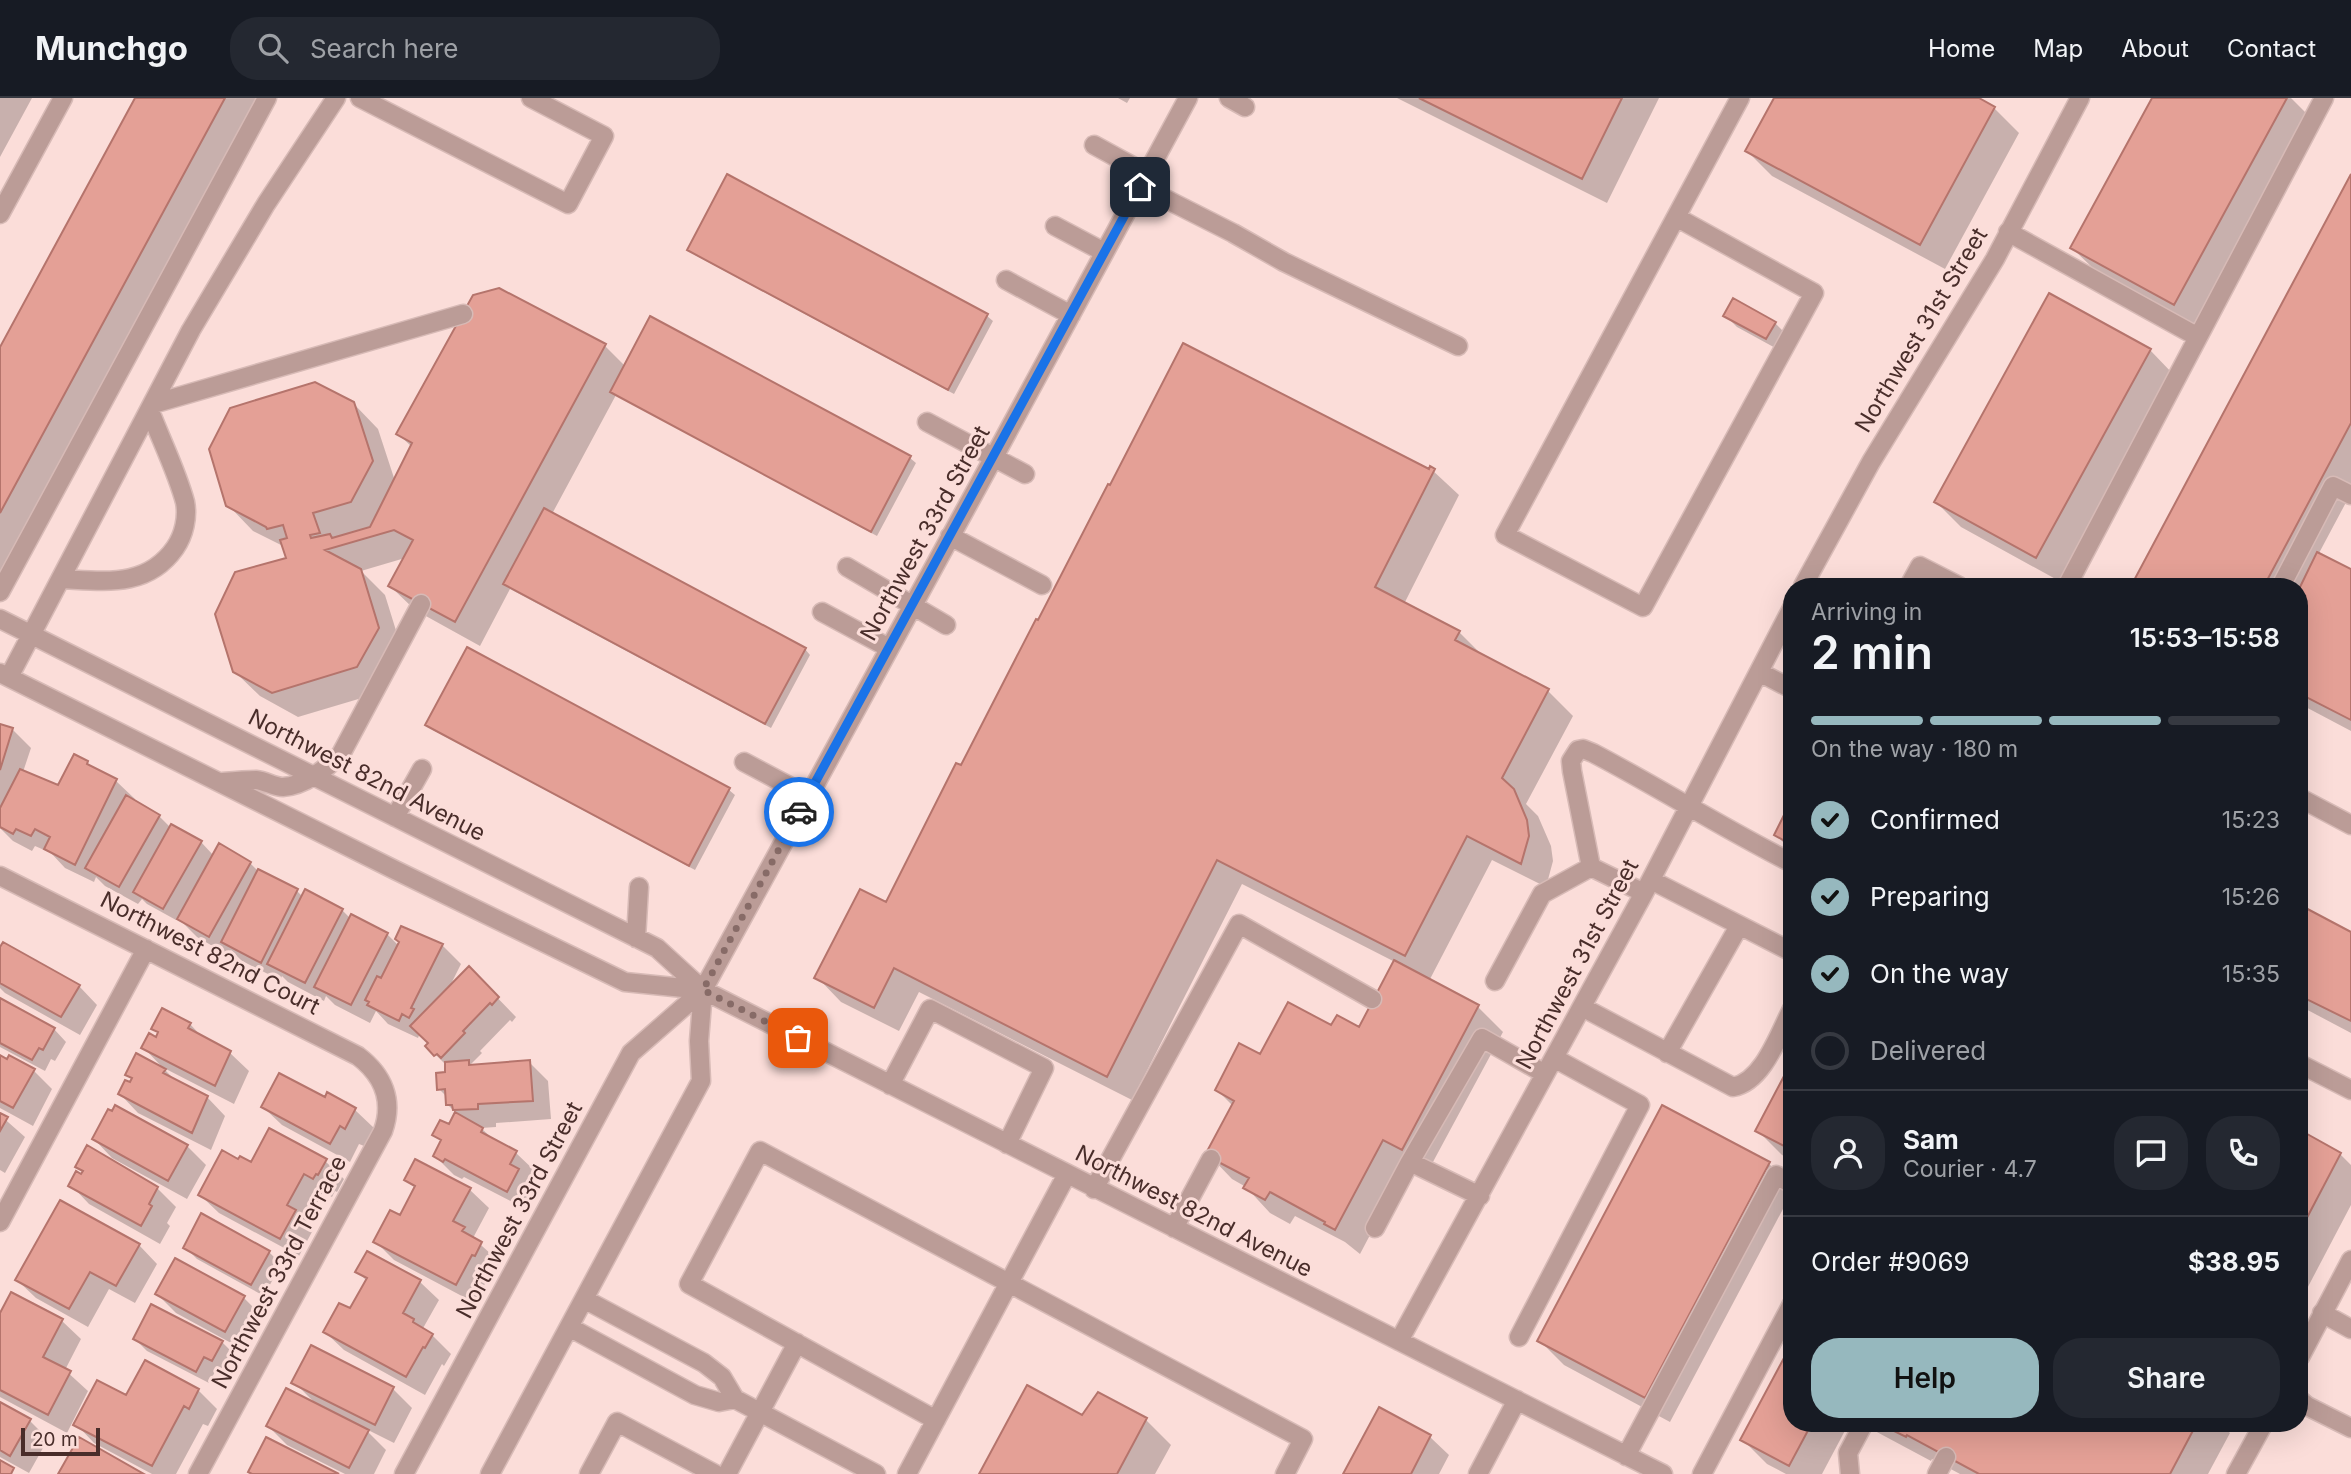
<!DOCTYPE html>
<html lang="en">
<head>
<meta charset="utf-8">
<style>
	body { margin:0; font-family:Inter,sans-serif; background:#242831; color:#f1f3f6; height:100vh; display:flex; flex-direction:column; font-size:26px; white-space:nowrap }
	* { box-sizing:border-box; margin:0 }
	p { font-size:23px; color:#9ea1a6 }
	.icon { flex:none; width:38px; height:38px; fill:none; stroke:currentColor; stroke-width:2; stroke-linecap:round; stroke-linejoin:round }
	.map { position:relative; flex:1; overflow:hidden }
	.details { position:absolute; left:1783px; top:480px; width:525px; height:854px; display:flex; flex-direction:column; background:#171b24; border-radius:28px; box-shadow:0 7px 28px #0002 }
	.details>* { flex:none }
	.scale { position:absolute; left:21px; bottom:18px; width:79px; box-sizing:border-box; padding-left:7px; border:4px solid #492d2a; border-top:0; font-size:19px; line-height:24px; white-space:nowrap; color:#492d2a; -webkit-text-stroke:5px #fbddd9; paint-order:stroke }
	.pin { position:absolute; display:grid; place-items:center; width:60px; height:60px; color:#fff; margin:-30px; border-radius:14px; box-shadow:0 4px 10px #0006 }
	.courier { position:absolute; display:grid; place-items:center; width:70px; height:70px; margin:-35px; border:5px solid #1a73e8; border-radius:50%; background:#fff; color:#222; box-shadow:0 2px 9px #0007 }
	.overview em { font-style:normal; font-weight:600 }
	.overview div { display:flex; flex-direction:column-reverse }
	.overview { display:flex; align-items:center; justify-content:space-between; height:119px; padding:0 28px }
	h1 { font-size:46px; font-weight:600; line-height:52px }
	.bar { display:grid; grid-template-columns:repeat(4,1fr); gap:10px 7px; align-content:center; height:84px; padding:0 28px }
	.bar i { height:9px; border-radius:5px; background:#363941 }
	.bar .active { background:#96b8be }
	.bar p { grid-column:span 4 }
	.line { display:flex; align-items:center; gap:18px; padding:0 28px; border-top:2px solid #363941 }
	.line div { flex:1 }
	.round { display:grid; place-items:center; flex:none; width:74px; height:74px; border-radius:28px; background:#242831 }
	ol { padding:0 28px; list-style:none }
	li { display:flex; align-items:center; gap:21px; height:77px }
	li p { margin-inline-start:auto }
	li .icon { padding:7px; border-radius:50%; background:#96b8be; color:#111; stroke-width:4 }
	li:last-child { color:#9ea1a6 }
	li i { width:38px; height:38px; border:4px solid #363941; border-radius:50% }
	.cta { display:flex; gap:14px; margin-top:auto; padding:14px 28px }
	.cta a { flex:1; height:80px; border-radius:28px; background:#96b8be; color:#111; font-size:28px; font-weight:600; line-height:80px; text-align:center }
	.cta a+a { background:#242831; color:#f1f3f6 }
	header { display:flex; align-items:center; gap:42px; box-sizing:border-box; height:98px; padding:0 35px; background:#171b24; border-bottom:2px solid #363941 }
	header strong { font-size:33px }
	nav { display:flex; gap:38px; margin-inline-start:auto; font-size:24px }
	.search { width:490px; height:63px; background:#242831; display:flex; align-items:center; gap:18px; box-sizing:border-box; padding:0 24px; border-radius:28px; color:#9ea1a6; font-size:26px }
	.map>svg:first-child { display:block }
	.shadow { fill:#0003 }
	.building { fill:#e4a096; stroke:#b5746c; stroke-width:2 }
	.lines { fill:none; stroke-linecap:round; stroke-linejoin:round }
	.minor-casing { stroke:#d7bab6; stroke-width:21 }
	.minor { stroke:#bb9c97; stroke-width:18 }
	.done { stroke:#876b67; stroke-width:7; stroke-dasharray:0 12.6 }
	.route { stroke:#1a73e8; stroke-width:9 }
	.labels { text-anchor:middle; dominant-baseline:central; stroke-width:6; stroke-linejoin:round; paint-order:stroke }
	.street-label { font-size:23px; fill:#492d2a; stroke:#fbddd9 }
</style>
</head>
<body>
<header>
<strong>Munchgo</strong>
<div class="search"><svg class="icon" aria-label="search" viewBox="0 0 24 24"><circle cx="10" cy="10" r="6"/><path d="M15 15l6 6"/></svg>Search here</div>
<nav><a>Home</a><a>Map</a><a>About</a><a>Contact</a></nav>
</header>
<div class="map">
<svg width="2351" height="1376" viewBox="0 0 2351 1376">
	<rect width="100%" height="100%" fill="#fbddd9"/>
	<path class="shadow" d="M0,0H32L0,59Z
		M137,0H263L5,475L0,472V252Z
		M1118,0H1130L1127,5Z
		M1397,0H1659L1607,105Z
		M1776,0H1975L1994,10L2019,35L1945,171L1772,78L1747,53Z
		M2154,0H2291L2313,22L2199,230L2097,174L2072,150Z
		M2351,80V395L2318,457L2351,473V633L2300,606V488H2133Z
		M689,152L987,218L993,223L954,296L695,157Z
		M1725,217L1775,225L1787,237L1779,252L1737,229Z
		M605,248L625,268L910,360L916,365L877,438L616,297L552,416L805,551L810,557L771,630L510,491L480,548L415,512L390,488L405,460L361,473L385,497L403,555L382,594L298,619L260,598L234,573L288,461L283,448L253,433L228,407L353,305L378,331L395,383L412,349L398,336Z
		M2150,252L2174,277L2061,484L1961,429L1936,404Z
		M1431,371L1459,397L1404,506L1459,534L1484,559L1548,593L1573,618L1526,706L1538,718L1551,748L1553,763L1546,789L1492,762L1429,883L1478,909L1503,934L1427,1075L1408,1065L1360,1156L1345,1144L1295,1118L1290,1126L1270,1115L1246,1089L1232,1081L1208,1056L1233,1008L1217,992L1260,958L1332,929L1359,931L1395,864L1242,786L1132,1002L919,894L899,933L841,904L817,879L886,806L962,670Z
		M0,626L12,631L31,650L23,674L59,689L87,665L93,671L116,683L135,701L134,704L159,718L171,730L201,744L214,758L250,765L259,774L297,793L303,799L342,812L351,821L387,836L399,848L442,847L461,866L449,890L487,889L516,919L512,924L510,922L480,953L482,955L469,968L529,964L548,983L551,1021L496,1025V1029L481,1030L495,1043L516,1055L535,1073L529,1084L537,1091L526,1111L464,1079L462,1081L454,1077L435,1058L442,1044L435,1037L449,1029L456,1015L448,1007L447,999L439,991L447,976V968L427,948L430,945L420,935L418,940L388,926L376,913L370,925L335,907L326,898L324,903L288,884L282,878L280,882L242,863L231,852L228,857L197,839L178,820L176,822L147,806L142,801L138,806L105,788L96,779L94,784L65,770L51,755L35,748L32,753L13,743L0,730Z
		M428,626L729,692L735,697L695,772L433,632Z
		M1792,705V753L1776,737Z
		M2300,809L2351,835V935L2300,908Z
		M0,853L79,888L97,907L80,937L5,895L0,890Z
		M0,902L54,931L66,944L55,963L51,961L45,973L0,949Z
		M190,926L204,941L230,955L249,973L234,1006L162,969L144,950L156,941L159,936L153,930Z
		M0,959L34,973L52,991L33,1028L0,1010Z
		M1792,967V1062L1782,1057L1757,1032Z
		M165,972L176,983L207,999L225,1018L211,1052L138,1015L120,996L133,982L127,976Z
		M263,1009L355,1012L374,1030L364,1048L359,1046L350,1064L282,1027Z
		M1663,1009L1769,1066L1792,1088V1094L1670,1324L1564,1267L1539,1242Z
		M0,1017L25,1039L5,1075L0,1072Z
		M2300,1034L2340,1056L2351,1067V1107L2300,1204Z
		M94,1041L187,1048L206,1067L187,1101L112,1060Z
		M239,1063L252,1066L325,1063L344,1081L337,1094L335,1093L332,1099L323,1094L306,1125L313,1132L299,1158L219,1115L200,1097Z
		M77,1068L157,1090L176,1109L167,1125L170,1128L160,1146L89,1106L71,1087L84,1075Z
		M406,1082L470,1092L489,1110L473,1140L500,1164L494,1176L491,1174L475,1205L394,1162L375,1143L401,1120L416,1091Z
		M139,1147L157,1166L135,1205L109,1191L88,1229L36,1200L17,1182Z
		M185,1149L269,1154L281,1166L264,1198L197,1161Z
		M357,1173L420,1184L439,1202L422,1232L432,1237L451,1256L444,1268L442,1266L425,1297L344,1252L325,1234L350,1213L367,1183Z
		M12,1196L62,1223L81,1241L65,1272L88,1293L67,1335L0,1299V1218Z
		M157,1196L244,1200L262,1218L244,1252L176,1215Z
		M135,1241L222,1244L234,1256L225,1274L217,1270L209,1285L147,1253Z
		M1792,1248V1325H1849L1822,1376H1786L1767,1366L1742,1341Z
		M312,1249L393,1291L412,1310L394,1345L364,1330L386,1352L374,1376H345L287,1347L268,1328L316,1306L294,1284Z
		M198,1292L217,1311L208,1328L203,1326L176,1376H152L94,1345L76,1326L127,1299Z
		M0,1306L30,1323L48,1341L29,1375L0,1359Z
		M1380,1311L1430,1339L1449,1357L1439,1376H1345Z
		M1083,1319L1146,1322L1171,1347L1155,1376H981Z
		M1860,1325H2220L2230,1335L2208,1376H1960L1932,1361L1931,1363Z"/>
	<path class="building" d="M135,0H225L0,415V249Z
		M1419,0H1622L1582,81Z
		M1774,0H1979L1995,9L1920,147L1745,53Z
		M2152,0H2287L2174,207L2070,150Z
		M727,76L988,216L948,292L687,152Z
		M2351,76V325L2264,488H2131Z
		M499,190L606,246L455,524L388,488L413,442L394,432L325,452L361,471L379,530L357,569L272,595L233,574L215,516L235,474L286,460L280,442L287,440L283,427L267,431L266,429L226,408L209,351L230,310L315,284L354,304L373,363L351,404L313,415L320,435L310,437L311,440L330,436L332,440L370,429L412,345L396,336L473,197Z
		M2049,195L2151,251L2036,460L1934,404Z
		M1733,200L1776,224L1766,241L1723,218Z
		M650,218L911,358L871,434L610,294Z
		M1183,245L1429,371L1430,368L1435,371L1375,489L1460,533L1455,542L1549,591L1502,680L1514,691L1527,722L1529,738L1521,766L1467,738L1405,858L1217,762L1107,979L894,870L874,910L814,880L860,791L886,804L956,665L961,667L1036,521L1038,522L1108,386L1110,387Z
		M544,410L806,550L765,626L503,486Z
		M2317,454L2351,471V622L2300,596V489Z
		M467,549L730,690L689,768L425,627Z
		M0,626L13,630L0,672Z
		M74,656L88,663L87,666L117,681L75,767L44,751L50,739L35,731L31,738L16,731L13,736L0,729V710L20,671L58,687Z
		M126,697L160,717L119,789L85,770Z
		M1792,701V747L1774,737Z
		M171,726L202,743L163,811L133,794Z
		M219,745L251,764L209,839L177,821Z
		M258,771L298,791L261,865L221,844Z
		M305,791L343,811L305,885L267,866Z
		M2300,807L2351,834V923L2300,898Z
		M351,816L388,835L351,907L314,889Z
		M401,828L443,846L411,910L414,911L409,920L402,916L399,923L367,907L369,904L365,902L377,878L381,880L399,844L395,841Z
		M3,844L80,887L61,919L0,885V849Z
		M1394,862L1479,907L1402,1052L1383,1042L1335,1132L1324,1126L1325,1124L1270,1094L1265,1102L1243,1090L1249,1080L1205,1057L1234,1003L1215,992L1239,945L1260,956L1288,904L1331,927L1337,917L1359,929Z
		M469,868L499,899L492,907L490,905L463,933L465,935L441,960L437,956L434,958L425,948L428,945L410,928Z
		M0,900L55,930L43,952L39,950L32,962L0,945Z
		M162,910L191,925L188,930L231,953L215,988L141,950L149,935L156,939L158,934L151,931Z
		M136,955L166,971L163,975L208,998L192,1035L118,996L125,982L130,984L132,980L125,977Z
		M0,957L7,961L9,957L35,971L13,1010L0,1003Z
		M469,962V967L530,962L533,1003L478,1006V1011L453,1012L452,1007H446L445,991L437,992L436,975L445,974V964Z
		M1792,963V1052L1755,1033Z
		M279,975L325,999L327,994L356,1010L345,1031L340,1028L330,1046L261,1009Z
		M115,1007L188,1047L168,1083L92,1041L108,1011L112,1013Z
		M1662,1007L1770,1064L1645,1300L1537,1243Z
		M455,1014L483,1030L481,1034L517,1053L510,1066L519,1071L507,1094L445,1061L443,1064L433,1058L441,1042L432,1037L440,1022L449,1026Z
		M0,1015L8,1019L0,1033Z
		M269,1030L327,1061L318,1077L316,1076L313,1081L304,1076L287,1107L296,1112L280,1141L198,1097L222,1052L238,1061L240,1058L251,1064Z
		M2300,1032L2341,1055L2300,1133Z
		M87,1047L158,1089L149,1106L152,1108L141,1128L68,1088L76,1073L81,1076L83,1073L75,1069Z
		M415,1061L471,1090L453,1123L465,1129L462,1133L482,1144L475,1158L472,1157L456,1187L373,1144L390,1112L400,1117L415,1088L404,1082Z
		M60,1102L140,1146L116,1188L90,1174L69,1211L15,1182Z
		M201,1115L270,1153L251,1187L183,1150Z
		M367,1153L421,1182L403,1215L414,1221L413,1224L433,1236L425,1250L423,1249L406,1279L323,1234L339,1205L350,1210L367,1180L355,1174Z
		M175,1160L245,1198L225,1234L155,1196Z
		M11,1194L63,1221L43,1259L71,1273L48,1317L0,1292V1215Z
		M151,1206L223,1243L212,1263L204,1259L196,1274L133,1241Z
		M1792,1245V1325H1812L1789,1368L1740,1342Z
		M311,1247L394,1289L375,1327L291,1285Z
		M145,1262L199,1291L189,1311L184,1308L152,1368L73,1327L97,1282L126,1297Z
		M1027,1287L1082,1317L1098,1294L1147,1320L1117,1376H979Z
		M286,1290L369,1332L349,1370L266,1328Z
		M0,1304L31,1321L10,1358L0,1352Z
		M1379,1309L1431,1337L1411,1376H1343Z
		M1878,1325H2197L2170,1376H1979L1907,1337L1906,1339Z
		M79,1339L144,1376H58Z
		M266,1339L339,1376H252L248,1374Z
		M0,1362L14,1370L11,1376H0Z"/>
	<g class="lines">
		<g class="minor-casing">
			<path id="minor" d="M360,0L568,106L604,38L531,0
				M1229,0L1245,9
				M1094,47L1147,76
				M1140,88L1233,135L1284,164L1458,248
				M0,116L63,0
				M1676,119L1814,195L1643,509L1505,437L1740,0
				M1055,128L1104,154
				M2008,134L2198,239
				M1006,182L1071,217
				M153,306L463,216
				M927,324L1025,376
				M950,438L1042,487
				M847,469L946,527
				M61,481C105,483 147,490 175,450C184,437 188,419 185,404C177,374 161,342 150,313
				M1803,488L1871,364L1995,161L2080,0
				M1909,488L1920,468L1959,488
				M2067,488L2324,0
				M2281,488L2333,388L2351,397
				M0,494L267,0
				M822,514L889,550
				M0,521L657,850L703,892L1663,1376
				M1759,574L1792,591
				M0,575L395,772L625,884L703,892
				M9,579L191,232L266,106L336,0
				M744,664L808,698
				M223,684C234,683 245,682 256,682C266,683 274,689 283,689C304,688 327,670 341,656L421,506
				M2300,700L2351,727
				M395,719L422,671
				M0,778L358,958C383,977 394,1002 383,1033L198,1376
				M1651,782L1792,854
				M1644,795L1591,769L1572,673L1571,663L1578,652L1583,651L1593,655C1660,690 1724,731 1792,765
				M636,840L639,789
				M1495,883L1542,796L1591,769
				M1582,909L1733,989C1763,984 1779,936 1792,911
				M1667,955L1739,828
				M2300,966L2351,992
				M890,987L930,911L1044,970L1007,1046
				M1410,1064L1482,940L1545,976
				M1094,1091L1239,826L1372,901
				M0,1124L146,851
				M1174,1130L1211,1061
				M1375,1130L1410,1064L1480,1098
				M584,1201L704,1265L722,1279L735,1301L876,1376
				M2322,1215L2351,1231
				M569,1229L695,1297L719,1304L735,1301
				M1519,1239L1640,1007L1554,960
				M1399,1243L1644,795L1792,510
				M2300,1259L2351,1162
				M2300,1302L2307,1308L2351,1330
				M936,1322L689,1186L760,1053L1303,1341L1285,1376
				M1626,1358L1776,1077L1792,1086
				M404,1376L631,955L703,892L994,359L1188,0
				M490,1376L701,983L699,943L703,892
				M589,1376L617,1324L715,1376
				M727,1376L797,1245
				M907,1376L1067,1076
				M1478,1376L1517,1302
				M1702,1376L1792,1206
				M1850,1376L1848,1355L1864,1325
				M1937,1376L1946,1359
				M2236,1376L2264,1325"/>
		</g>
		<use href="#minor" class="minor"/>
	</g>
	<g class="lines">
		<path class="done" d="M798,940L703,892L799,714"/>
		<path class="route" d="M799,714L1140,89"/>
	</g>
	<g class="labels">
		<g class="street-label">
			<text transform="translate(1921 232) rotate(-59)">Northwest 31st Street</text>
			<text transform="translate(925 435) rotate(-61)">Northwest 33rd Street</text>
			<text transform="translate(367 677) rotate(27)">Northwest 82nd Avenue</text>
			<text transform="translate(210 855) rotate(27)">Northwest 82nd Court</text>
			<text transform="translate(1577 866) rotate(-62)">Northwest 31st Street</text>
			<text transform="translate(519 1112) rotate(-62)">Northwest 33rd Street</text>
			<text transform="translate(1194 1113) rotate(27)">Northwest 82nd Avenue</text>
			<text transform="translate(279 1174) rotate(-62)">Northwest 33rd Terrace</text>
		</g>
	</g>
</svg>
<div class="scale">20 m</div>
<div class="pin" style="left:798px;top:940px;background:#ea580c"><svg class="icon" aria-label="bag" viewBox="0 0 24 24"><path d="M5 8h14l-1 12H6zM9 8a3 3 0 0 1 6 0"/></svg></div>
<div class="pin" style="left:1140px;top:89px;background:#1f2937"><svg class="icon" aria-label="home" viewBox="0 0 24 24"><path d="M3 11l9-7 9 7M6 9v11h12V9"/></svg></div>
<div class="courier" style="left:799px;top:714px"><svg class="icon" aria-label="car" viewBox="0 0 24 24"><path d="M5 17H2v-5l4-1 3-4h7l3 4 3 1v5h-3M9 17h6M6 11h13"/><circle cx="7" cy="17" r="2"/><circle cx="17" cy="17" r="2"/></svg></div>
<section class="details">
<div class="overview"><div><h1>2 min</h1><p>Arriving in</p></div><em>15:53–15:58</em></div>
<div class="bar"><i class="active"></i><i class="active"></i><i class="active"></i><i></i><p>On the way · 180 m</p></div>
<ol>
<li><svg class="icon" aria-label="check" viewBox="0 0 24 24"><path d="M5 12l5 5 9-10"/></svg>Confirmed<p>15:23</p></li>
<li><svg class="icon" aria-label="check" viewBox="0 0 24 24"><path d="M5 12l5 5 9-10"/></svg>Preparing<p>15:26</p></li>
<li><svg class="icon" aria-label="check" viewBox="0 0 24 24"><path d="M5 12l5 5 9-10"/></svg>On the way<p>15:35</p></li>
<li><i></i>Delivered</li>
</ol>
<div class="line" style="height:126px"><a class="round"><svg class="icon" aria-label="person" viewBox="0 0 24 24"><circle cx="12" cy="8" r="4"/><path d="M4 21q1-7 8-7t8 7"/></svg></a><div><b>Sam</b><p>Courier · 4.7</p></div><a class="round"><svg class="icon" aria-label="chat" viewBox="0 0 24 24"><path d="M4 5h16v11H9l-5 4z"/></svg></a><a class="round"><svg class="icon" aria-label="phone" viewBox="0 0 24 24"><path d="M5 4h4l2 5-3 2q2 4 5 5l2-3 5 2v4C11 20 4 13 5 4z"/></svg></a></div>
<div class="line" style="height:91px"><div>Order #9069</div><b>$38.95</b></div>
<div class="cta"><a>Help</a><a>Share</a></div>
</section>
</div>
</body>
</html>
